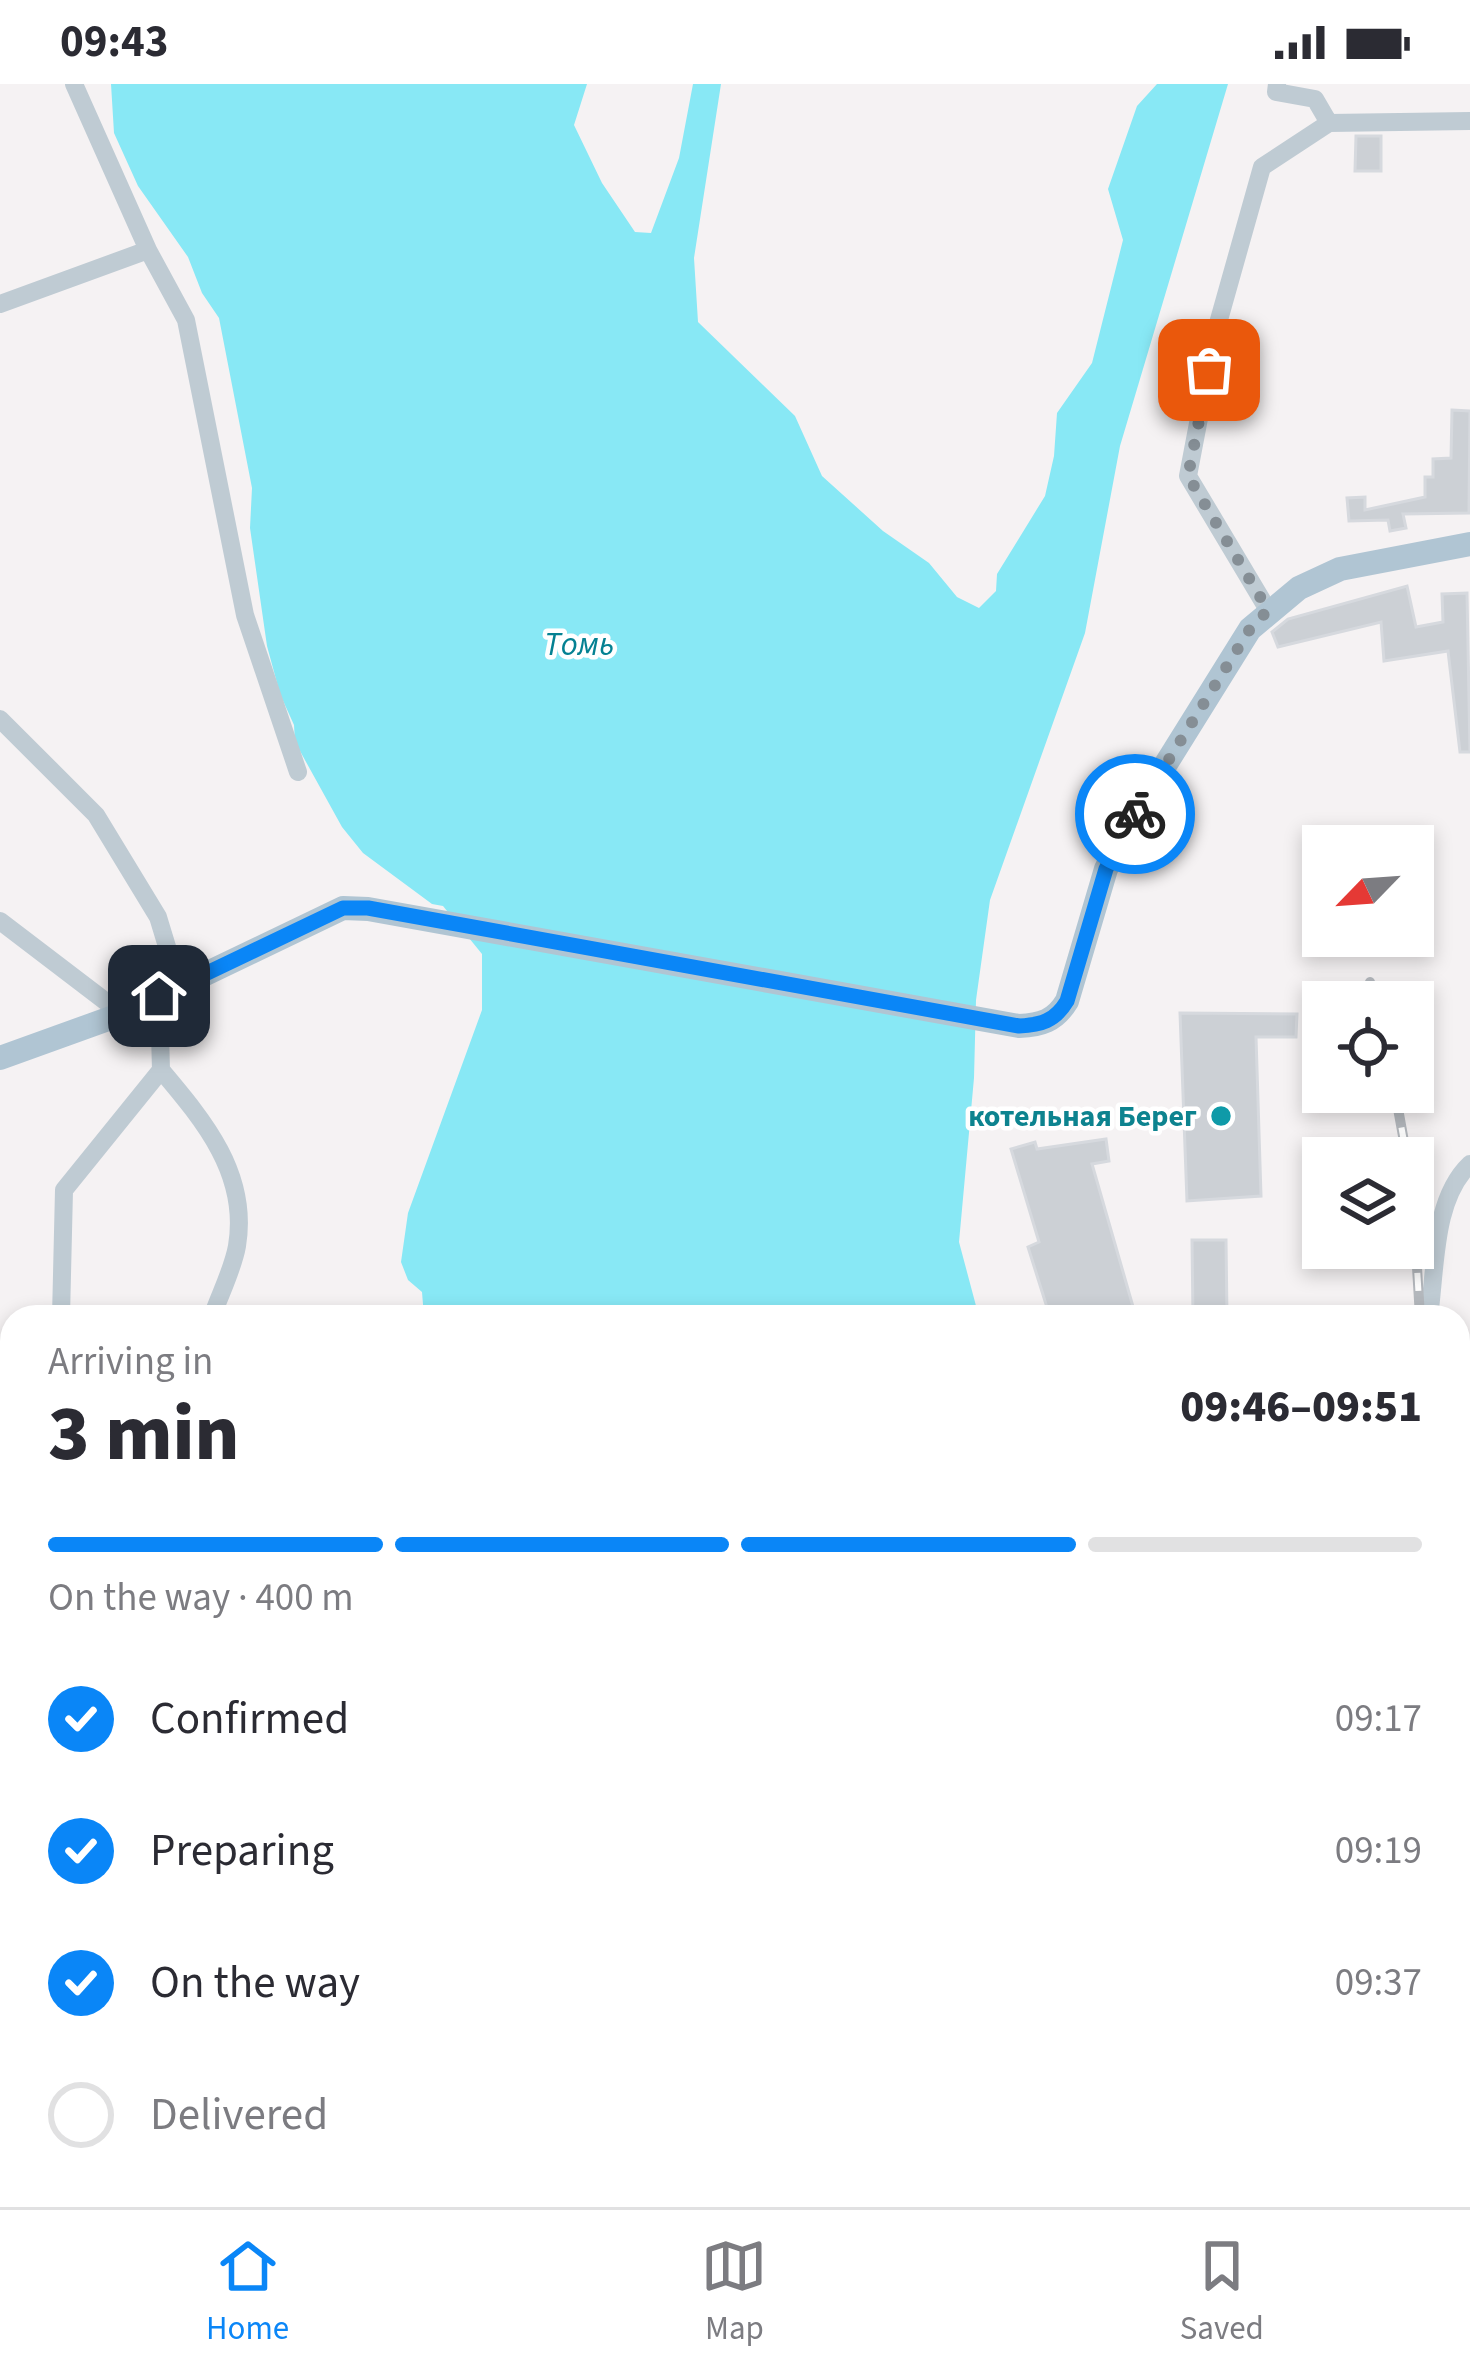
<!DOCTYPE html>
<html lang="en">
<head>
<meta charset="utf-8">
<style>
	body { margin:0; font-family:"Source Sans 3",sans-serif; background:#f7f7f7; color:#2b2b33; height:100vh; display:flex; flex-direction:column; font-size:45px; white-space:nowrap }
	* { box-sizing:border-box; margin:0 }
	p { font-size:39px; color:#7c7c81 }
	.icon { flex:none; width:66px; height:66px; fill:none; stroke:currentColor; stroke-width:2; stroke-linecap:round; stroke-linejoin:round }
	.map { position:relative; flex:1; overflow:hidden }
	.sheet { position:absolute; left:0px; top:1221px; width:1470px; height:903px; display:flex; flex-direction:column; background:#fff; border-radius:36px 36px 0 0; box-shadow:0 6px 18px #0003 }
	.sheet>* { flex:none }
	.needle { width:78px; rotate:245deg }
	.buttons { position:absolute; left:1302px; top:741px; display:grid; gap:24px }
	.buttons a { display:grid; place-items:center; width:132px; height:132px; border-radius:0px; background:#fff; box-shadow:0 6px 18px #0003; font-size:60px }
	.pin { position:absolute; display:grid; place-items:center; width:102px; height:102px; color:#fff; margin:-51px; border-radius:24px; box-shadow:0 6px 18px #0006 }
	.courier { position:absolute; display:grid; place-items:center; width:120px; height:120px; margin:-60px; border:9px solid #0a86f7; border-radius:50%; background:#fff; color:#222; box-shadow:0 3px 15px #0007 }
	.overview em { font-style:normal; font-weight:800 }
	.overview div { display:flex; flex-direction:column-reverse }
	.overview { display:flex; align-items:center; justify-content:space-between; height:204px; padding:0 48px }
	h1 { font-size:78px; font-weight:800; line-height:90px }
	.bar { display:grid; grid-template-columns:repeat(4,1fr); gap:18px 12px; align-content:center; height:144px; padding:0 48px }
	.bar i { height:15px; border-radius:9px; background:#e1e1e2 }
	.bar .active { background:#0a86f7 }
	.bar p { grid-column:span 4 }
	ol { padding:0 48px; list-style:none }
	li { display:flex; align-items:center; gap:36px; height:132px }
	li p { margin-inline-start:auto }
	li .icon { padding:12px; border-radius:50%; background:#0a86f7; color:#fff; stroke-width:4 }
	li:last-child { color:#7c7c81 }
	li i { width:66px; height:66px; border:6px solid #e1e1e2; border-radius:50% }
	.status { display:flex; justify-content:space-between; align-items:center; height:84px; padding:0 60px; background:#fff; direction:ltr }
	.status svg { height:33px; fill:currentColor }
	.dock { display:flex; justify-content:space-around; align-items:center; height:168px; border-top:3px solid #e1e1e2; background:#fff; font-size:33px; color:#7c7c81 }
	.dock a { display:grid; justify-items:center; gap:6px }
	.dock .active { color:#0a86f7 }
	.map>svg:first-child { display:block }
	.water { fill:#88e8f5 }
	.building { fill:#ccd0d5; stroke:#d6d9de; stroke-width:3 }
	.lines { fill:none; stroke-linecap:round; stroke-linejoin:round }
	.minor { stroke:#bfcbd3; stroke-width:18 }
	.major { stroke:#b0c5d3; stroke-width:24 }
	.rail-casing { stroke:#b4b8bd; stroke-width:10 }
	.rail { stroke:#fff; stroke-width:6; stroke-dasharray:18; stroke-linecap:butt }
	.done { stroke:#858e95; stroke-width:12; stroke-dasharray:0 21.6 }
	.route { stroke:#0a86f7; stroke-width:15 }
	.culture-dot { fill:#0f9aa8; stroke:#fff; stroke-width:4.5 }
	.labels { text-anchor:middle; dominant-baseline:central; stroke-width:9; stroke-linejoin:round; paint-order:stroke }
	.culture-label { font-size:30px; font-weight:bold; fill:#0d838f; stroke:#fff; text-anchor:end }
	.water-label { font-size:33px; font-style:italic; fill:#048192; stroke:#fff }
</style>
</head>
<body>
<div class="status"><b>09:43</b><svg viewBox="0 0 49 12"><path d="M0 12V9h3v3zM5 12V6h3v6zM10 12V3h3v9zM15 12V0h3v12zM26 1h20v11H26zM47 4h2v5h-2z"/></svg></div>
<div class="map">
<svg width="1470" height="2123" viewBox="0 0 1470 2123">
	<rect width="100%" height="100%" fill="#f5f2f3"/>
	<path class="water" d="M111,0H587L574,41L602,99L635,148L651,149L679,74L693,0H721L694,174L698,238L795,332L822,392L883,447L929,479L957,513L979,524L996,507L997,490L1045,412L1054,372L1057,329L1092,279L1123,156L1108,105L1137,22L1157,0H1228L1120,362L1085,549L990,816L976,916L974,994L959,1158L979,1233H424L422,1208L408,1196L401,1178L408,1129L482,926V870L443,822L432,820L363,769L342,743L295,658L294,641L280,610L267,562L250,444L252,404L219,234L202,209L188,173L138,102L114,49Z
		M265,2112H854L855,2123H282Z"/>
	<path class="building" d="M1356,52H1381V87H1355Z
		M1452,326L1470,327L1469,429L1403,430L1406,444L1390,447L1388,436L1349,437L1347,414L1365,413V426L1425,413V393H1433V375L1451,374Z
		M1407,502L1416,543L1443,538L1442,510L1467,509L1470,668H1460L1448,567L1384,577L1381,538L1278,563L1272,548L1288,535Z
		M1180,929L1297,930L1296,953H1256L1261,1112L1187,1117Z
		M1106,1055L1109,1077L1092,1080L1136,1233H1050L1028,1163L1039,1158L1011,1065L1035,1058L1037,1065Z
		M1192,1156H1226L1227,1233H1193Z"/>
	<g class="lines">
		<path class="minor" d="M1329,39L1470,37
			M148,166L186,236L245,531L298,688
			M0,220L148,166L74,0
			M1268,526L1188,392L1215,250L1262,83L1329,39L1315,15L1276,8L1277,0
			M0,635L96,731L158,833L179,902
			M0,837L122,930
			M161,986C204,1037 249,1090 237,1162C233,1185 220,1210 212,1233
			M61,1233L64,1106L161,986L159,912
			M1429,1233C1436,1183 1433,1115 1470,1080
			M0,1832L12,1831"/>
		<path class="major" d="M0,974L122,930L343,824L368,825L1019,942C1041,941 1055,937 1067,917L1106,785L1131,736L1250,545L1299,504L1340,485L1470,460"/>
		<g class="rail-casing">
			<path id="rail" d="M1370,898L1375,918
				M1395,1008L1407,1074
				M1413,1117L1420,1233
				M1458,1306L1470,1280
				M1458,1375L1470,1356
				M1458,1922L1470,1914
				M1134,2123L1152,2112"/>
		</g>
		<use href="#rail" class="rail"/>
	</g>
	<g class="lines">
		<path class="done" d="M1135,730L1250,545L1268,526L1188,392L1209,286"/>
		<path class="route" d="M159,912L343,824H368L1019,942C1041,941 1055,937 1067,917L1106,785L1135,730"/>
	</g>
	<circle class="culture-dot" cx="1221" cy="1032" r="12"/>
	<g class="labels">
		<g class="culture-label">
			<text x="1197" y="1032">котельная Берег</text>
		</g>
		<g class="water-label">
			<text x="579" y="560">Томь</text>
		</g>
	</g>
</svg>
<div class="buttons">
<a><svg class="needle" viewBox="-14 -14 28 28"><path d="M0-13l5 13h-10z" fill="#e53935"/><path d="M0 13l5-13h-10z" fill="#7c7c81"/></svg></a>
<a><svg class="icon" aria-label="locate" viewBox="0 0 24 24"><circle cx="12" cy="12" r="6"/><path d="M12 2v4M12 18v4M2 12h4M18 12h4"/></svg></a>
<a><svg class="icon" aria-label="layers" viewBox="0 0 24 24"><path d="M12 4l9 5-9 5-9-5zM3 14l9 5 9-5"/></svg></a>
</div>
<div class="pin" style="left:1209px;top:286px;background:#ea580c"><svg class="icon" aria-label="bag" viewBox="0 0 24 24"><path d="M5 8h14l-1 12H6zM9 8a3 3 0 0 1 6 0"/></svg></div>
<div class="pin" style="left:159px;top:912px;background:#1f2937"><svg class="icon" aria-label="home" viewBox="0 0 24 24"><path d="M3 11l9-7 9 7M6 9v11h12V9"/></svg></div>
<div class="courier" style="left:1135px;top:730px"><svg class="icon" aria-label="bike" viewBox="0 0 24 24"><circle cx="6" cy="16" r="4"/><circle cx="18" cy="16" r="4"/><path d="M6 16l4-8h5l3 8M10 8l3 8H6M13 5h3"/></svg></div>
<section class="sheet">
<div class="overview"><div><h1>3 min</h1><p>Arriving in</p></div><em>09:46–09:51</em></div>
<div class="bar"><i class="active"></i><i class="active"></i><i class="active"></i><i></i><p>On the way · 400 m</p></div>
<ol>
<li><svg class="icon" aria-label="check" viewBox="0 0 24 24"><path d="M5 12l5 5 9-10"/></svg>Confirmed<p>09:17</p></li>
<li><svg class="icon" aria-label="check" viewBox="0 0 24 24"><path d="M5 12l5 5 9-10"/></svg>Preparing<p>09:19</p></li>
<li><svg class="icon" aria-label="check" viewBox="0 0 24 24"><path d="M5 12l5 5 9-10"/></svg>On the way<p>09:37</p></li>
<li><i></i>Delivered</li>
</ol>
</section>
</div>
<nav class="dock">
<a class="active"><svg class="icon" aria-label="home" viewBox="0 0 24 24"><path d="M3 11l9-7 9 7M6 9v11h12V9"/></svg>Home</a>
<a><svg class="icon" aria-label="map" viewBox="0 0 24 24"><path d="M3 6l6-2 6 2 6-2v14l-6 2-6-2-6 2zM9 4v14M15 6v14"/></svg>Map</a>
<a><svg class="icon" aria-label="saved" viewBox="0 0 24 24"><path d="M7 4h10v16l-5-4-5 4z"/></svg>Saved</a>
</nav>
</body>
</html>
